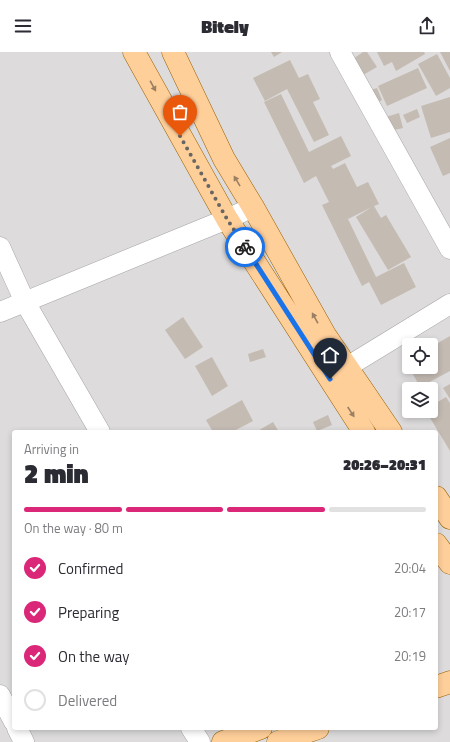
<!DOCTYPE html>
<html lang="en">
<head>
<meta charset="utf-8">
<style>
	body { margin:0; font-family:"Titillium Web",sans-serif; background:#f7f7f7; color:#2b2b33; height:100vh; display:flex; flex-direction:column; font-size:15px; white-space:nowrap }
	* { box-sizing:border-box; margin:0 }
	p { font-size:13px; color:#7c7c81 }
	.icon { flex:none; width:22px; height:22px; fill:none; stroke:currentColor; stroke-width:2; stroke-linecap:round; stroke-linejoin:round }
	.map { position:relative; flex:1; overflow:hidden }
	.side { position:absolute; left:12px; top:378px; width:426px; height:300px; display:flex; flex-direction:column; background:#fff; border-radius:4px; box-shadow:0 2px 6px #0003 }
	.side>* { flex:none }
	.tools { position:absolute; left:402px; top:286px; display:grid; gap:8px }
	.tools a { display:grid; place-items:center; width:36px; height:36px; border-radius:4px; background:#fff; box-shadow:0 2px 6px #0003; font-size:20px }
	.pin { position:absolute; display:grid; place-items:center; width:34px; height:34px; color:#fff; margin:-41px -17px; border-radius:50% 50% 50% 0; rotate:-45deg; box-shadow:0 0 4px #0007 }
	.pin .icon { rotate:45deg }
	.courier { position:absolute; display:grid; place-items:center; width:40px; height:40px; margin:-20px; border:3px solid #1a73e8; border-radius:50%; background:#fff; color:#222; box-shadow:0 1px 5px #0007 }
	.head em { font-style:normal; font-weight:800 }
	.head div { display:flex; flex-direction:column-reverse }
	.head { display:flex; align-items:center; justify-content:space-between; height:68px; padding:0 12px }
	h1 { font-size:26px; font-weight:800; line-height:30px }
	.bar { display:grid; grid-template-columns:repeat(4,1fr); gap:6px 4px; align-content:center; height:48px; padding:0 12px }
	.bar i { height:5px; border-radius:3px; background:#e1e1e2 }
	.bar .selected { background:#db2777 }
	.bar p { grid-column:span 4 }
	ol { padding:0 12px; list-style:none }
	li { display:flex; align-items:center; gap:12px; height:44px }
	li p { margin-inline-start:auto }
	li .icon { padding:4px; border-radius:50%; background:#db2777; color:#fff; stroke-width:4 }
	li:last-child { color:#7c7c81 }
	li i { width:22px; height:22px; border:2px solid #e1e1e2; border-radius:50% }
	header { display:flex; justify-content:space-between; align-items:center; height:52px; padding:0 12px; background:#fff; font-size:18px; font-weight:800 }
	.map>svg:first-child { display:block }
	.residential { fill:#dddbdb; fill-rule:evenodd }
	.building { fill:#c4bbb3 }
	.lines { fill:none; stroke-linecap:round; stroke-linejoin:round }
	.minor-casing { stroke:#a5a5a5; stroke-width:21 }
	.major-casing { stroke:#996000; stroke-width:23 }
	.minor { stroke:#fff; stroke-width:20 }
	.major { stroke:#ffcf9a; stroke-width:22 }
	.oneway { fill:#9a7f62 }
	.done { stroke:#686663; stroke-width:4; stroke-dasharray:0 7.2 }
	.route { stroke:#1a73e8; stroke-width:5 }
</style>
</head>
<body>
<header><svg class="icon" aria-label="menu" viewBox="0 0 24 24"><path d="M4 6h16M4 12h16M4 18h16"/></svg>Bitely<svg class="icon" aria-label="share" viewBox="0 0 24 24"><path d="M12 15V3M7 8l5-5 5 5M5 13v7h14v-7"/></svg></header>
<div class="map">
<svg width="450" height="690" viewBox="0 0 450 690">
	<rect width="100%" height="100%" fill="#f0ebe4"/>
	<path class="residential" d="M0,0H450V690H0ZM409,293H431V315H409ZM409,337H431V359H409ZM14,380H436V676H14Z"/>
	<path class="building" d="M271,0H282L274,5Z
		M363,0H367L377,15L363,23L353,7Z
		M377,0H424L425,2L396,19L392,10L384,14Z
		M440,0H450V19Z
		M437,2L450,26V36L436,44L418,12Z
		M290,8L299,26L308,22L320,47L313,50L329,83L314,90L287,37L265,49L253,26Z
		M418,16L427,36L387,54L378,34Z
		M377,36L382,48L377,51L371,38Z
		M281,42L309,100L341,84L351,104L331,114L333,117L345,111L357,135L368,130L379,152L374,154L381,166L386,163L411,205L388,218L356,165L372,155L348,167L376,225L404,211L416,235L381,253L369,230L362,234L322,153L329,150L316,124L304,131L264,50Z
		M450,45V80L431,86L421,54Z
		M417,57L420,65L407,71L403,63Z
		M399,61L403,76L390,79L386,65Z
		M450,86V121L443,124L430,95Z
		M183,265L203,295L185,307L165,278Z
		M450,284V319L420,335L409,315H431V295Z
		M263,297L266,305L250,310L248,302Z
		M212,305L228,334L212,344L195,314Z
		M450,332V347L443,336Z
		M446,345L450,351V399L426,359H431V354Z
		M242,348L253,369L232,380H213L206,368Z
		M328,363L332,373L317,379L313,370Z
		M273,370L279,380H256Z"/>
	<g class="lines">
		<g class="minor-casing">
			<path id="minor" d="M340,0L450,197
				M0,195L25,250L100,380
				M0,260L227,167L253,155
				M347,315L450,252
				M0,643L14,670
				M17,676L24,690
				M191,676L200,690"/>
		</g>
		<g class="major-casing">
			<path id="major" d="M134,0L227,167L364,380
				M173,0L224,107L253,155L325,283L391,380
				M436,445L450,466
				M436,492L450,511
				M436,635L450,630
				M223,690L261,676
				M278,690L318,676"/>
		</g>
		<use href="#minor" class="minor"/>
		<use href="#major" class="major"/>
	</g>
	<defs><path id="oneway-solid" d="M-6-.8H1V-3.2L6.5 0L1 3.2V.8H-6Z"/></defs>
	<g class="oneway">
		<use href="#oneway-solid" transform="translate(153 34) rotate(61)"/>
		<use href="#oneway-solid" transform="translate(237 129) rotate(-121)"/>
		<use href="#oneway-solid" transform="translate(315 266) rotate(-119)"/>
		<use href="#oneway-solid" transform="translate(351 360) rotate(57)"/>
	</g>
	<g class="lines">
		<path class="done" d="M180,84L227,167L245,195"/>
		<path class="route" d="M245,195L330,327"/>
	</g>
</svg>
<div class="tools">
<a><svg class="icon" aria-label="locate" viewBox="0 0 24 24"><circle cx="12" cy="12" r="6"/><path d="M12 2v4M12 18v4M2 12h4M18 12h4"/></svg></a>
<a><svg class="icon" aria-label="layers" viewBox="0 0 24 24"><path d="M12 4l9 5-9 5-9-5zM3 14l9 5 9-5"/></svg></a>
</div>
<div class="pin" style="left:180px;top:84px;background:#ea580c"><svg class="icon" aria-label="bag" viewBox="0 0 24 24"><path d="M5 8h14l-1 12H6zM9 8a3 3 0 0 1 6 0"/></svg></div>
<div class="pin" style="left:330px;top:327px;background:#1f2937"><svg class="icon" aria-label="home" viewBox="0 0 24 24"><path d="M3 11l9-7 9 7M6 9v11h12V9"/></svg></div>
<div class="courier" style="left:245px;top:195px"><svg class="icon" aria-label="bike" viewBox="0 0 24 24"><circle cx="6" cy="16" r="4"/><circle cx="18" cy="16" r="4"/><path d="M6 16l4-8h5l3 8M10 8l3 8H6M13 5h3"/></svg></div>
<section class="side">
<div class="head"><div><h1>2 min</h1><p>Arriving in</p></div><em>20:26–20:31</em></div>
<div class="bar"><i class="selected"></i><i class="selected"></i><i class="selected"></i><i></i><p>On the way · 80 m</p></div>
<ol>
<li><svg class="icon" aria-label="check" viewBox="0 0 24 24"><path d="M5 12l5 5 9-10"/></svg>Confirmed<p>20:04</p></li>
<li><svg class="icon" aria-label="check" viewBox="0 0 24 24"><path d="M5 12l5 5 9-10"/></svg>Preparing<p>20:17</p></li>
<li><svg class="icon" aria-label="check" viewBox="0 0 24 24"><path d="M5 12l5 5 9-10"/></svg>On the way<p>20:19</p></li>
<li><i></i>Delivered</li>
</ol>
</section>
</div>
</body>
</html>
